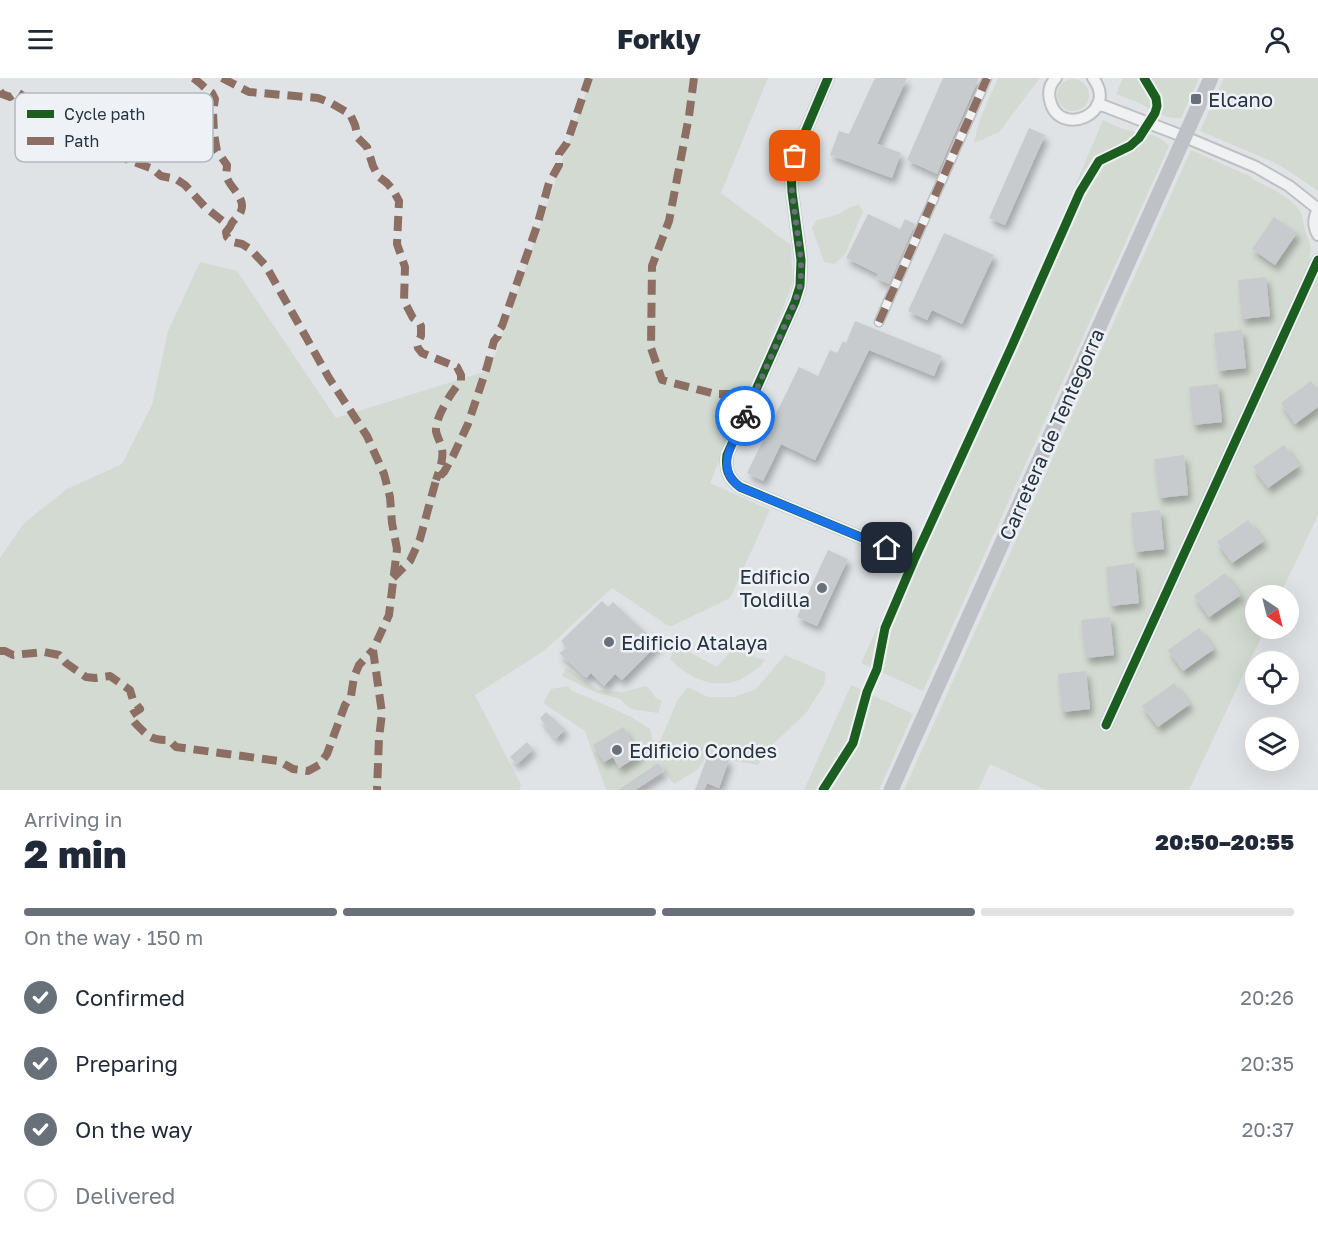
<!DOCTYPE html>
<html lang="en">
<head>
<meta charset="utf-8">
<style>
	body { margin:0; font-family:"Golos Text",sans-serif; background:#f6f6f7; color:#1f2937; height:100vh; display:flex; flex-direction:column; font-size:22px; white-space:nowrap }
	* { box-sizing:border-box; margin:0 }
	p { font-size:20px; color:#747a83 }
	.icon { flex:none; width:33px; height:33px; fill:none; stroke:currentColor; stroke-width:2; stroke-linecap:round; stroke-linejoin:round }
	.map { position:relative; height:712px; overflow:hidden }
	.panel { display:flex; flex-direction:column; background:#fff; flex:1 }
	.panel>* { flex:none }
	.needle { width:39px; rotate:145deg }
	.buttons { position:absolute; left:1245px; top:507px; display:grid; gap:12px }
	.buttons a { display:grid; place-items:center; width:54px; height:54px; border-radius:50%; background:#fff; box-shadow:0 6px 24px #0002; font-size:30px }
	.pin { position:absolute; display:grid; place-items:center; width:51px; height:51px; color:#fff; margin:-26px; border-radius:12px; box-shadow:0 3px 9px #0006 }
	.courier { position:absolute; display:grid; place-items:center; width:60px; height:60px; margin:-30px; border:4px solid #1a73e8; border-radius:50%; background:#fff; color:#222; box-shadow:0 2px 8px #0007 }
	.overview em { font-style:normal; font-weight:800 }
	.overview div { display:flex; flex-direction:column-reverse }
	.overview { display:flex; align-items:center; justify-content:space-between; height:102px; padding:0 24px }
	h1 { font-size:39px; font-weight:800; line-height:45px }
	.bar { display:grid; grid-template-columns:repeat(4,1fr); gap:9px 6px; align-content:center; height:72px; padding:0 24px }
	.bar i { height:8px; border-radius:4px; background:#e0e1e3 }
	.bar .current { background:#68717a }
	.bar p { grid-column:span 4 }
	ol { padding:0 24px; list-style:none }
	li { display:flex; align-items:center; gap:18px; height:66px }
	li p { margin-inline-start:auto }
	li .icon { padding:6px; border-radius:50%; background:#68717a; color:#fff; stroke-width:4 }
	li:last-child { color:#747a83 }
	li i { width:33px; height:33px; border:3px solid #e0e1e3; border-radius:50% }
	header { display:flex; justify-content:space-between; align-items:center; height:78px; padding:0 24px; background:#fff; font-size:27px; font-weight:800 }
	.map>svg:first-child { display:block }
	.green { fill:#d2dad1 }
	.building { fill:#c8cbce; filter:url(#shadow) }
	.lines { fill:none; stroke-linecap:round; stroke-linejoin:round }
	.pedestrian-casing { stroke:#bec1c4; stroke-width:11 }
	.minor-casing { stroke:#bec1c4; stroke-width:14 }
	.pedestrian { stroke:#f0f1f2; stroke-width:8 }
	.minor { stroke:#f0f1f2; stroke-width:10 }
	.secondary { stroke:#bec2c6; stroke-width:15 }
	.quiet { stroke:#8d6e63; stroke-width:8; stroke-dasharray:15 8; stroke-linecap:butt }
	.cycleway-casing { stroke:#eef2f6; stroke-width:13 }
	.cycleway { stroke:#1b5e20; stroke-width:9 }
	.done { stroke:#68717a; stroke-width:6; stroke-dasharray:0 10.8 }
	.route { stroke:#1a73e8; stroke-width:8 }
	.poi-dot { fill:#68717a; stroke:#eef2f6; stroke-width:2 }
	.labels { text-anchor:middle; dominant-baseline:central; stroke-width:5; stroke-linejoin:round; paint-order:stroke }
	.poi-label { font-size:20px; fill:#273340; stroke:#eef2f6; text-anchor:start }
	.street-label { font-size:20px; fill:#273340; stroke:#eef2f6 }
	.key { fill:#eef2f6; stroke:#b2b9bf; stroke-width:1.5 }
	.key-label { font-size:16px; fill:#273340 }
</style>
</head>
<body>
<header><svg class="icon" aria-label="menu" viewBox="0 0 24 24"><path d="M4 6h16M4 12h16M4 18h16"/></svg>Forkly<svg class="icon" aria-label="person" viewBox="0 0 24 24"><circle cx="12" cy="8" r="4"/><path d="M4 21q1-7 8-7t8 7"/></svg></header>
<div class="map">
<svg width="1318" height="712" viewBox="0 0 1318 712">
	<defs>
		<filter id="shadow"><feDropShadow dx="3.5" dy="6" stdDeviation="3" flood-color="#0004"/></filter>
	</defs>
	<rect width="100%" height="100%" fill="#e0e3e6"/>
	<path class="green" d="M591,0H768L721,115L791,167L793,204L783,230L710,405L770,432L730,520L670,549L612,510L545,572L475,617L521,707L519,712H0V480L24,445L67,411L122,386L152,327L168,253L200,184L237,193L336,340L490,292Z
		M998,0H1040L999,54L974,65L980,41Z
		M1123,0H1199L1181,40C1163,41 1154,33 1139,25C1132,22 1124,19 1116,16Z
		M1224,0H1318V113L1286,91L1273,84L1200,53Z
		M1057 17a16 16 0 1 1 32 0a16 16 0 1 1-32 0Z
		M1103,42C1111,46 1119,50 1127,52C1143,56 1157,54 1169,68L923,613L861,585L1009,263Z
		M1191,72L1252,99V101C1268,109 1290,118 1300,133C1303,139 1303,146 1305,152C1309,164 1313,167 1309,180L1318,184V437L1280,517L1256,518V550L1265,551L1189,712H1046L990,686L978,712H904Z
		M858,126L863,133L846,175L835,186L824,184L812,150L817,142L834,138Z
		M676,567L717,589L732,572L765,582C761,588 756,591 751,595C747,597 743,601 739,602C713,612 687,599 670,581Z
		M785,577L822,593L826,595L824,607L806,635L769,670L758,687L729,682L709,675L698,691L674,706L658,685L618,712H606L585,653L543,625L551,611L568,608L572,613L592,621L631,639L650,651L653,663H660L678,621L688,609L708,619H734L756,611Z
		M566,589L599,612L624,614L645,608L648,609L656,620L662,623L658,635L631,631L620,621L595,614L562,598Z
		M851,607L913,636L879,712H804Z"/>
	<path class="building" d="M875,0H907L877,66L901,75L892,100L830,77L839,53L849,56Z
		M943,0H979L937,96L907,82Z
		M1029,50L1045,57L1005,147L989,140Z
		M868,136L900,151L905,141L915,146L889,206L876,200L878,196L846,180Z
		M1274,139L1297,155L1275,187L1252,171Z
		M944,155L994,177L962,246L932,232L927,242L908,233Z
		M1266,199L1270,238L1242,241L1238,202Z
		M855,243L942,278L934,298L869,272L815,382L781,366L763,403L747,395L799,289L818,298L830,272L837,275L843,263L846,265Z
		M1242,252L1246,290L1218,293L1214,255Z
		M1311,303L1318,313V329L1295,346L1281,325Z
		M1218,306L1222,344L1193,347L1189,309Z
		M1284,367L1299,388L1268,410L1253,389Z
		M1184,377L1188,417L1159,420L1154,381Z
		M1160,432L1164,471L1135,474L1131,435Z
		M1248,442L1264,463L1232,485L1217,464Z
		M828,472L848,481L817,548L797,539Z
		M1135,485L1139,525L1110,528L1106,489Z
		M1225,495L1241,517L1209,539L1194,518Z
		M602,523L608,529L613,524L658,566L622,602L615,596L604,608L591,595L586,600L559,575L566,570L561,563Z
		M1110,539L1114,577L1086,580L1081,542Z
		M1199,550L1214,571L1183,593L1168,572Z
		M1086,593L1090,631L1062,634L1058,596Z
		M1174,605L1190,626L1158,649L1142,628Z
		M546,634L565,651L556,661L540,640Z
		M623,649L640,677L619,690L613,679L604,684L593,667Z
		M527,664L533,671L517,686L510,679Z
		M709,674L729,682L719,710L707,705L704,712H695Z
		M658,685L664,693L635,712H618Z"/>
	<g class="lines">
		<g class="pedestrian-casing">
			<path id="pedestrian" d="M879,244L987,0"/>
		</g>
		<g class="minor-casing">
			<path id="minor" d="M828,0L795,78L791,94L792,114L801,182L800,208L795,224L727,377C725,391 728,400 740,409L887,470
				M1056,0C1050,6 1048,14 1050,22C1058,61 1120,36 1093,0
				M1097,27L1104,28L1185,59L1256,89L1289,108L1318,131
				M1318,131C1313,141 1313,148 1318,157
				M1106,647L1318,182"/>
		</g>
		<use href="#pedestrian" class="pedestrian"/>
		<use href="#minor" class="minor"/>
		<path class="secondary" d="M891,712L1211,0"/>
		<path class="quiet" d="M193,0C200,4 205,11 212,15L215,21L213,34L214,56L217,73L227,87C227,92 225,97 228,102C232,111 246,121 241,133C239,139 232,142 230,149
			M222,0L249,14L318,20L331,25L350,36L355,47L358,60L367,69L373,88L378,98L387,105L393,112L399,123L397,166L405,189L404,223L413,240L419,244L421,248V258L417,266L418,270L422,275L457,289L461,297V303C452,313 435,339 436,353C437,359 441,365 442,371C444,381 439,393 436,402
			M694,0L689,38L669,143L652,188L651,270L662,302L715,316H755
			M0,13L2,16L10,19L17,14L28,21L44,27L56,35L72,53L94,69L153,91L161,98L176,101L185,107L205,129L230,149L226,154L227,159L233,164L242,166L250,171L266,188L329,300L367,358L384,396L390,419L392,445L397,471L389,537L373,572L382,635L379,660L377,712
			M879,244L987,0
			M393,500L410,483L420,461L436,402L444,394L453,378L468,346L487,289L494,263L498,258L499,252L502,248L537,148L549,105L559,87V76L567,65L589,0
			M0,573H5L13,577L44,574L59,577L66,585L86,599L95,600L110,598L130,612L133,622L140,631L131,637C132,642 135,645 139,649C150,660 153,662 169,662L176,669L279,683L293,691L308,693L319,687L327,676L345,627L351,618L354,599L359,587L373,572"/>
		<g class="cycleway-casing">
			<path id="cycleway" d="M828,0L795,78L791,94L792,114L801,182L800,208L795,224L727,377C725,391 728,400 740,409L887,470
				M1106,647L1318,182
				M823,712L853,665L867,614L877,591L885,550L914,482L1011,270L1080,114L1099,83L1130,68L1139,60L1155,35L1157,28L1156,20L1144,0"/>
		</g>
		<use href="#cycleway" class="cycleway"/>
	</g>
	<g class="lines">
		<path class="done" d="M745,338L795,224L800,208L801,195V182L792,114L791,94L795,78"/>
		<path class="route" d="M745,338C735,361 713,390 740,409L887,470"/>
	</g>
	<g class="poi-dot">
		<rect x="1190" y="15" width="12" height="12" rx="3"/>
		<circle cx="822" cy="510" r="6"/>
		<circle cx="609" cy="564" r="6"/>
		<circle cx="617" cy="672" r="6"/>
	</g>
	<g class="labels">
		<g class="poi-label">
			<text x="1208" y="21">Elcano</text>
			<text x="810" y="498" text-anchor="end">Edificio<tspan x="810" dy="23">Toldilla</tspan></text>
			<text x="621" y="564">Edificio Atalaya</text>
			<text x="629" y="672">Edificio Condes</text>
		</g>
		<g class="street-label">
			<text transform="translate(1051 356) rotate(-66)">Carretera de Tentegorra</text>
		</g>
	</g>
	<rect x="15" y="15" width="198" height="69" rx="9" class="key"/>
	<rect x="27" y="32" width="27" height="8" fill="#1b5e20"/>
	<rect x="27" y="59" width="27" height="8" fill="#8d6e63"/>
	<g class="key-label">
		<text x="64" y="42">Cycle path</text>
		<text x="64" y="69">Path</text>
	</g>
</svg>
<div class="buttons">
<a><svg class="needle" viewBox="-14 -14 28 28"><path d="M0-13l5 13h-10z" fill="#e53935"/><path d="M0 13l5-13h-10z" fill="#747a83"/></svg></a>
<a><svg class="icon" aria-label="locate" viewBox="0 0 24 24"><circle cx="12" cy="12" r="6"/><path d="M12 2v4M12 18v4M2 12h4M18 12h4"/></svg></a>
<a><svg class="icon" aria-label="layers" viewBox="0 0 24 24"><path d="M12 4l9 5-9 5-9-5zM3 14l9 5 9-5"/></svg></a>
</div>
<div class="pin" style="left:795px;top:78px;background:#ea580c"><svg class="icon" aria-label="bag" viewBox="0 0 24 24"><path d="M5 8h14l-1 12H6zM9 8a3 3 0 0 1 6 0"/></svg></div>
<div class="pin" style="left:887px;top:470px;background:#1f2937"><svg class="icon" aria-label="home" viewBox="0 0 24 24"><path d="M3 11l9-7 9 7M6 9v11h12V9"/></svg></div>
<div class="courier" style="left:745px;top:338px"><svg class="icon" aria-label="bike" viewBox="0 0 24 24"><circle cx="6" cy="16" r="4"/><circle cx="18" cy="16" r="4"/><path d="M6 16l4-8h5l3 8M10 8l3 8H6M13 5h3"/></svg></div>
</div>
<section class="panel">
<div class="overview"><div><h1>2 min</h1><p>Arriving in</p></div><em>20:50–20:55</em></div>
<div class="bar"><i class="current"></i><i class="current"></i><i class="current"></i><i></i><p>On the way · 150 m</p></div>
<ol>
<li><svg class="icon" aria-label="check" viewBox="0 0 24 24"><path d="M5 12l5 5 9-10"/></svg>Confirmed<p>20:26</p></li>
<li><svg class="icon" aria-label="check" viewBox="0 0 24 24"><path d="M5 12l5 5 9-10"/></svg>Preparing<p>20:35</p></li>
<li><svg class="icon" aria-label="check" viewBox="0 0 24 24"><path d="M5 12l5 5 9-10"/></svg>On the way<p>20:37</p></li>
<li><i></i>Delivered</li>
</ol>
</section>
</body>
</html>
